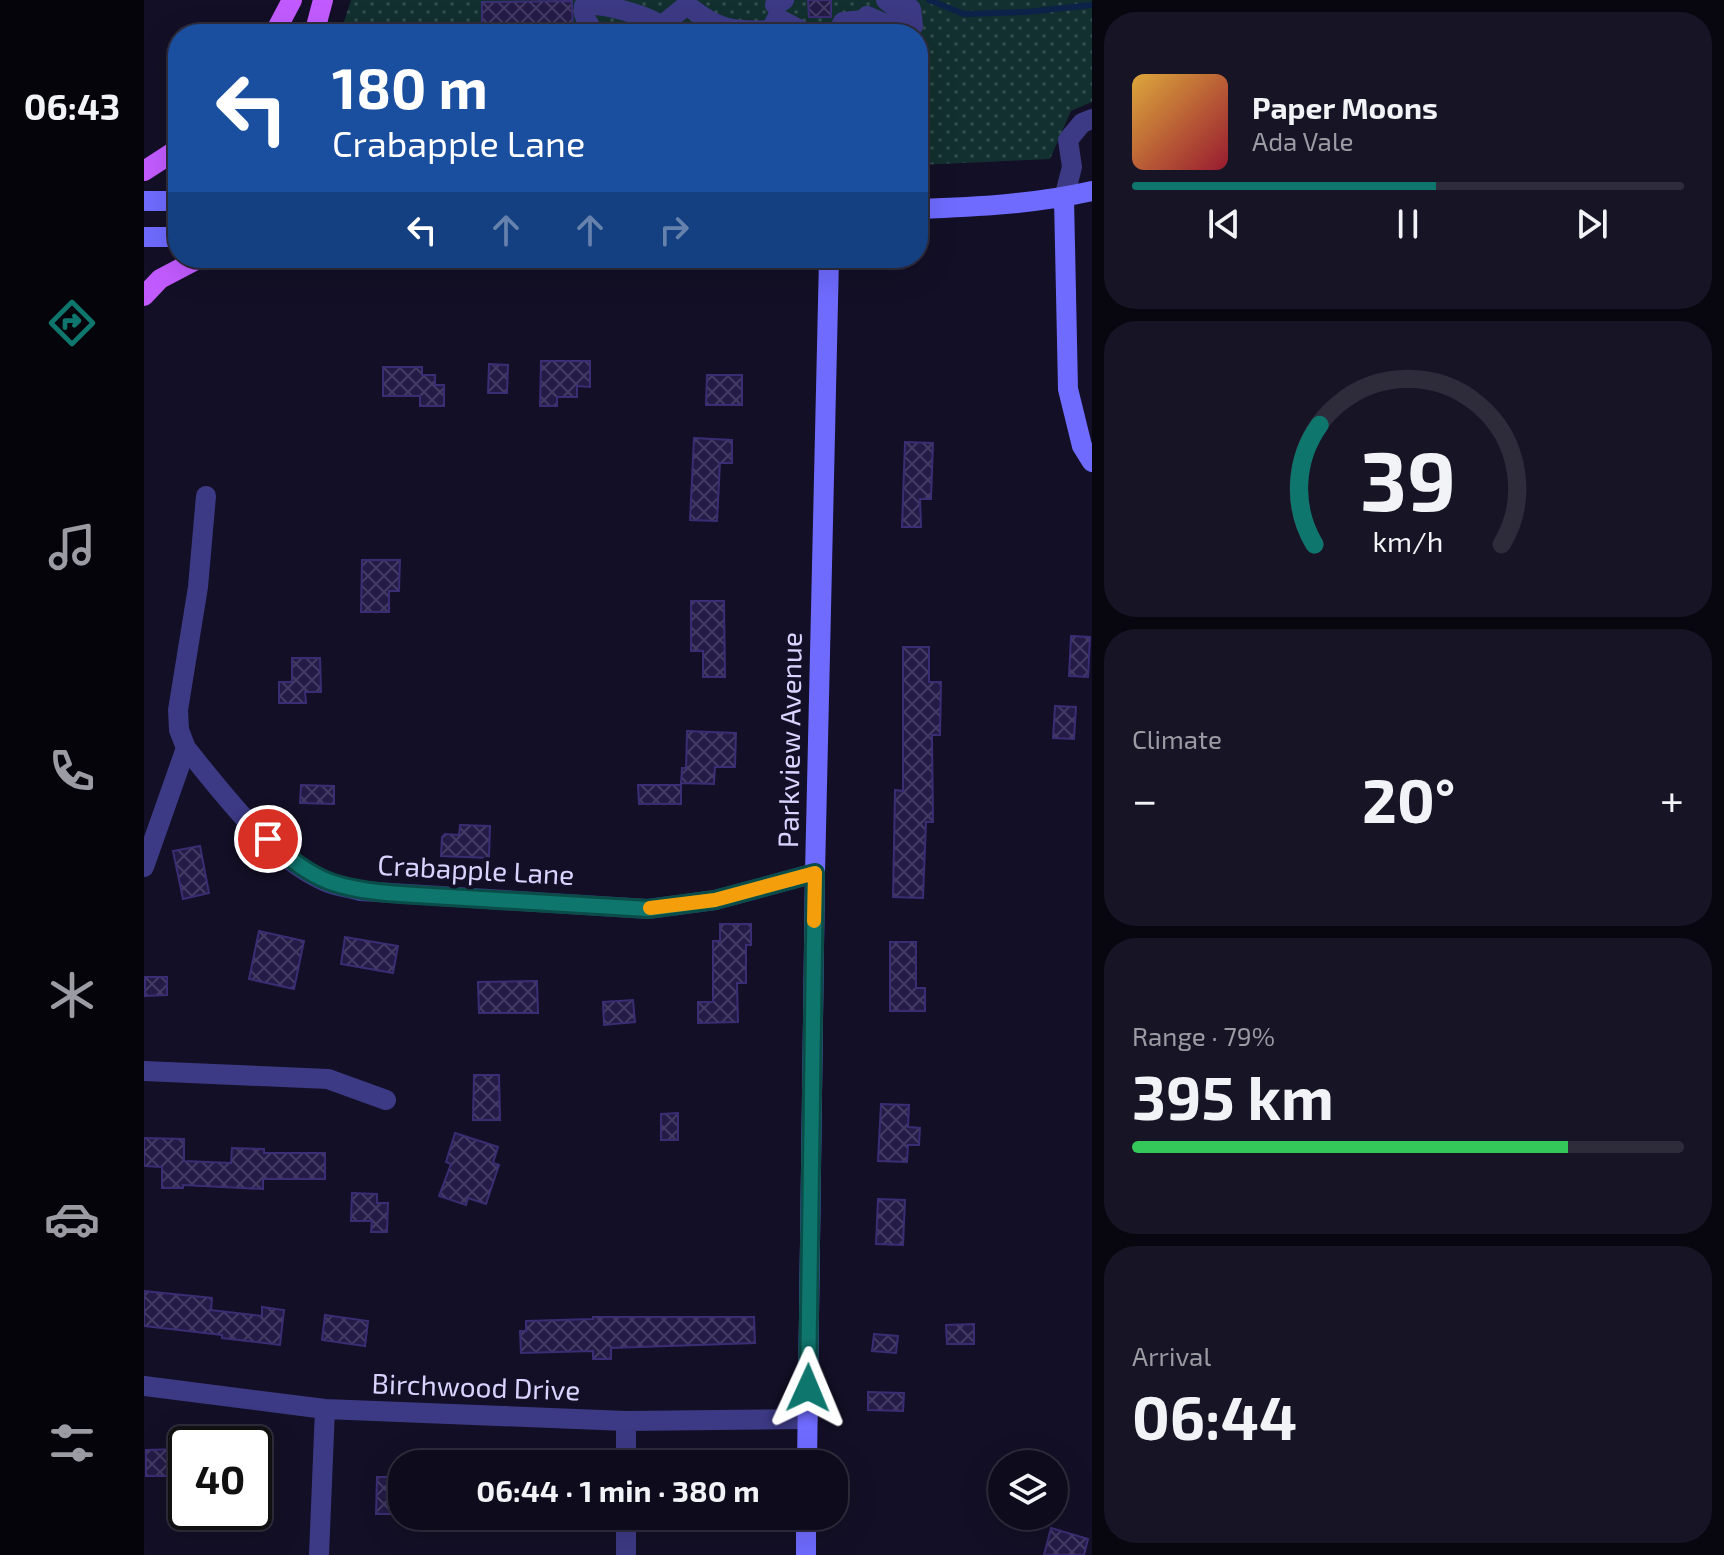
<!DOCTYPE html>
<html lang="en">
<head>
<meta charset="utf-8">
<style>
  body { margin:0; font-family:"Exo 2",sans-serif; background:#171425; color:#f1f3f6; height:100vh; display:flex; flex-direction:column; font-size:30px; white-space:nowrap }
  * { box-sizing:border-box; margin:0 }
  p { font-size:26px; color:#9b9ba3 }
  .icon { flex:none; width:44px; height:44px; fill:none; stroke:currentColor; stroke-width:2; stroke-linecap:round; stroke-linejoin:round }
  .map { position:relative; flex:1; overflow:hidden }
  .drawer { display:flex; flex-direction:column; gap:12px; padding:12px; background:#08060f; width:632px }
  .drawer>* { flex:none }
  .guide { position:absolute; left:24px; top:24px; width:760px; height:244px; border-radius:32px; box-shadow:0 8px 32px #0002,0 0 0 2px #2e2b3b; background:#1a4fa0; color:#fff; overflow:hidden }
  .fabs { position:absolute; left:844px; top:1450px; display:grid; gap:16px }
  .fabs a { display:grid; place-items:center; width:80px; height:80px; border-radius:50%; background:#0e0b1c; box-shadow:0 8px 32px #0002,0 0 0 2px #2e2b3b; font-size:40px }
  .speed { position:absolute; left:24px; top:1426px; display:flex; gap:16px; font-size:40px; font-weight:700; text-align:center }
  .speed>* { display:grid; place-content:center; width:104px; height:104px; border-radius:50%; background:#0e0b1c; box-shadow:0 8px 32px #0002,0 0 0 2px #2e2b3b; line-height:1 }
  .speed .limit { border:4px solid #111; border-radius:12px; background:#fff; color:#111 }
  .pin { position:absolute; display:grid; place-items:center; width:68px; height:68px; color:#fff; margin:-34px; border:4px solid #fff; border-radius:50%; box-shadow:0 2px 8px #0007 }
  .me { position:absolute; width:88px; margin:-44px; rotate:1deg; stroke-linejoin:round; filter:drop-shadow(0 0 6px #0008) }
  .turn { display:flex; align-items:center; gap:28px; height:168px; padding:0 32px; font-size:36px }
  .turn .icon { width:104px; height:104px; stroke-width:2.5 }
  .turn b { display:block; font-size:56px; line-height:68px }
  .lanes { display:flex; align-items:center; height:76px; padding:0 32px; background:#0003; justify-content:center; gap:40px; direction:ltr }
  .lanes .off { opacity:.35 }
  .big { font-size:60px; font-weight:700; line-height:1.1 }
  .drawer .tile { flex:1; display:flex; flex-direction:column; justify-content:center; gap:12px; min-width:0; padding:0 28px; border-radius:32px; background:#171425 }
  .drawer .dial { align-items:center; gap:0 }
  .dial svg { height:208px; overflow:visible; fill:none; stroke:#2e2b3b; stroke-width:7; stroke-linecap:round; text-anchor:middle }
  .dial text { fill:#f1f3f6; stroke:none }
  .song { display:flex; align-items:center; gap:24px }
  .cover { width:96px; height:96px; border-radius:12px; background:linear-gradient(135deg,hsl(40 70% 55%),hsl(350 70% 35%)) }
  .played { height:8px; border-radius:4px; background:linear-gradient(90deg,#0f766e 55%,#2e2b3b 55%) }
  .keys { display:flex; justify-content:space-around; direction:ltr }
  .heat { display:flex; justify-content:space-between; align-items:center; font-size:44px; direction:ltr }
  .charge { height:12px; border-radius:6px; background:linear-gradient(90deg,#34c759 79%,#2e2b3b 0) }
  .trip { position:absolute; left:244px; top:1450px; width:460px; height:80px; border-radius:32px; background:#0e0b1c; box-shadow:0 8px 32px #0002,0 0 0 2px #2e2b3b; font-weight:700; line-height:80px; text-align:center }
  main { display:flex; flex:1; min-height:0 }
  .tabs { display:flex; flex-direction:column; width:144px; justify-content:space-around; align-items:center; background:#06040b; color:#9b9ba3 }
  .tabs .icon { width:56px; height:56px }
  .tabs .active { color:#0f766e }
  .tabs b { font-size:36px; color:#f1f3f6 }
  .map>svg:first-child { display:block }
  .garden { fill:url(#garden-dots) }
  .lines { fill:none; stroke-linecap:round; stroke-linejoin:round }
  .stream { stroke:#0c2248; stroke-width:6 }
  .building { fill:url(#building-cross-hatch); stroke:#3b2d73; stroke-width:2 }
  .street { stroke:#3d3a85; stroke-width:20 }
  .secondary { stroke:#6f6bff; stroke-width:20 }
  .primary { stroke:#c25bff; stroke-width:20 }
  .route-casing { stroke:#0a4d48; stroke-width:20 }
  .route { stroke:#0f766e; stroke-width:14 }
  .slow { stroke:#f59e0b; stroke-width:14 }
  .labels { text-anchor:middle; stroke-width:8; stroke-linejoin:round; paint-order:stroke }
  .street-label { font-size:28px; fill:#d9d4ff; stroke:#130f26 }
</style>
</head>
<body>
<main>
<nav class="tabs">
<b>06:43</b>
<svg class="icon active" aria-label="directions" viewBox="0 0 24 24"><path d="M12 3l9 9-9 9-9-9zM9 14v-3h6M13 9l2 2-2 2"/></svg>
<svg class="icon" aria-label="music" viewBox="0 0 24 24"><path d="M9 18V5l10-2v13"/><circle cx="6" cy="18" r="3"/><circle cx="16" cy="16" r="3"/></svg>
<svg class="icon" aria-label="phone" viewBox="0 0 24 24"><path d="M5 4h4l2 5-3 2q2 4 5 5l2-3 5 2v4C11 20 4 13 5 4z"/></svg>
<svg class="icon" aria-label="climate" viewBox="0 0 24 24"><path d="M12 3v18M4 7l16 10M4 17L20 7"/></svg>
<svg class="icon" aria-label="car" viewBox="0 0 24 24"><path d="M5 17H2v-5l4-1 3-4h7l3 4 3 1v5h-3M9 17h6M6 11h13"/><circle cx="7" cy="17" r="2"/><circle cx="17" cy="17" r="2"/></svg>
<svg class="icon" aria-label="filters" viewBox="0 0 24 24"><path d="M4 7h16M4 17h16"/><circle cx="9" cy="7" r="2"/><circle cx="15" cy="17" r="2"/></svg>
</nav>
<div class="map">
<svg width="948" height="1555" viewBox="0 0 948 1555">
  <defs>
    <pattern id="garden-dots" width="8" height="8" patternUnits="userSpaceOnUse" patternTransform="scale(2)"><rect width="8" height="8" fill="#12302f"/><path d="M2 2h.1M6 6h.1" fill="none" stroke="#344d4e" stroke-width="1.8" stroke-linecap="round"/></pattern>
    <pattern id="building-cross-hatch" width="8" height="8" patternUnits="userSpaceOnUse" patternTransform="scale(2)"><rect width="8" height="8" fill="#241b47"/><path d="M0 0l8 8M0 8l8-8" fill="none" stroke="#433b63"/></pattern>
  </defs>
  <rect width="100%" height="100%" fill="#130f26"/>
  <path class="garden" d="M207 0H948V102L927 111 906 159 774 165V34H196Z"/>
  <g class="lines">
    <path class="stream" d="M785 0 820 14 882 12 948 5"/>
  </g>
  <path class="building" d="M664 0H687V17H665Z
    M428 1 429 34H338V2Z
    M397 361H446V387L433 386V397H413V406H396Z
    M345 364 364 365 363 393H344Z
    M239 367H278V375H291V385H300V406H276V396H239Z
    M563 375H598V405H562Z
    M550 438 588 440V463H576L573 521 546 520Z
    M761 442 789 443 787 499H776L777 527H758Z
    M218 560H256L255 591H245V612H217Z
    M547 601H580L581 677H559V651H547Z
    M927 636 946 637 944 677 925 676Z
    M759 647H785V682H797L796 735H788L789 822H782L779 898 749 897 751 790 759 791Z
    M148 658H176L177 692H161L162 703H135V682H148Z
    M911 706 932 707 930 739 909 738Z
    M543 731 592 733 591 767H571L570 784 537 783 538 768H542Z
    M157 785 190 786V804L156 803Z
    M494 785H537V804H495Z
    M316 825 346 826 345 858 297 856 298 837 301 834 315 835Z
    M56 846 65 893 39 899 29 851Z
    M576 924H607V945H602V983H593L594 1022 554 1023V1002H569V941H576Z
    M115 931 160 941 150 989 105 979Z
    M201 937 254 946 249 973 197 964Z
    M746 942H772V988H781V1011H746Z
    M1 977H23V995L1 996Z
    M393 981 394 1013H335L334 982Z
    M489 1000 491 1022 460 1025 459 1002Z
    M330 1075H355L356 1120H329Z
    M737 1104 765 1105 764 1127 776 1128 775 1145H764L763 1162 734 1161Z
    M534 1113V1140H517V1114Z
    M311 1133 354 1147 349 1163 355 1165 342 1204 324 1198 322 1205 295 1196 307 1164 302 1162Z
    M0 1138 40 1139V1161L87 1163 88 1148 120 1149V1153H181V1179H119V1189L39 1185V1188H18V1167L0 1166Z
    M208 1193 233 1194V1203H244L243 1232H227L228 1221H207Z
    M734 1199 761 1200 759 1245 732 1244Z
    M0 1291 68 1298 67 1310 118 1316V1307L140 1310 136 1345 78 1338V1335L0 1326Z
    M181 1315 224 1321 221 1346 178 1340Z
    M449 1317H610L611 1343 467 1348V1359H449V1351L377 1353 376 1331H382V1321L449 1319Z
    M830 1324V1344H803L802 1325Z
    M730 1334 754 1336 752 1353 728 1351Z
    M724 1392 760 1393 759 1411 724 1410Z
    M37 1449 38 1476H2V1450Z
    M233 1477H258V1514H232Z
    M907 1528 944 1539 940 1555H900Z"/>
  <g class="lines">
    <path class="street" d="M631 5 640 0
      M450 34C446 23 438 19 440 6 455 2 504 15 517 26L543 5C574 30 589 32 627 30L633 18 660 32 680 34
      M693 34 699 22 719 20 723 16 746 26H769L767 9 755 10 742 0
      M920 198 928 167 924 140 938 123 948 119
      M42 748C79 794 126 857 180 881 191 886 205 888 216 891L504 909 571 900 671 873
      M0 867 42 748 35 730 34 710 54 587 62 496
      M0 1071 184 1079 242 1100
      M0 1386 181 1409 482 1421 664 1419
      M482 1421V1464
      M482 1516V1555
      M175 1555 181 1409"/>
    <path class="secondary" d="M920 198 924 389 938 446 948 462
      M0 201H34
      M774 209C832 207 891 204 948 191
      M0 237H34
      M663 1464 671 873 685 258
      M662 1555V1516"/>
    <path class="primary" d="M130 34 148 0
      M170 34 179 0
      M0 171 34 149
      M0 296 16 279 56 258"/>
  </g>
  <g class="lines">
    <g class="route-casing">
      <path id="route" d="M124 839C168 882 196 890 256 894L504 909 571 900 671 873 664 1388"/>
    </g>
    <use href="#route" class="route"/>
    <path class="slow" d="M506 908 571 900 671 873 670 921"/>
  </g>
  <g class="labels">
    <g class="street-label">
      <text transform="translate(646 740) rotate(-89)" y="10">Parkview Avenue</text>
      <text transform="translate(332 870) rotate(3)" y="10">Crabapple Lane</text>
      <text transform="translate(332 1387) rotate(2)" y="10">Birchwood Drive</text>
    </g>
  </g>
</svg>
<div class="fabs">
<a><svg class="icon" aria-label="layers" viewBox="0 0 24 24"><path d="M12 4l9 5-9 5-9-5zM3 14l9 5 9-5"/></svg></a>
</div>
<div class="speed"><div class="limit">40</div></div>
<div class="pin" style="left:124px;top:839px;background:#d93025"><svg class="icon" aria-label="arrive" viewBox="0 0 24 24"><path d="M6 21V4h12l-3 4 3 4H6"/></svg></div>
<svg class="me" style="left:664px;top:1388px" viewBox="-20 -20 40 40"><path d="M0-17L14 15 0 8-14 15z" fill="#0f766e" stroke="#fff" stroke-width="4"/></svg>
<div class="trip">06:44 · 1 min · 380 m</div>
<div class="guide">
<div class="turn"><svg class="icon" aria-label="left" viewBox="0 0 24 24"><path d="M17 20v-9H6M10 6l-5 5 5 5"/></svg><div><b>180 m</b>Crabapple Lane</div></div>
<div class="lanes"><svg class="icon" aria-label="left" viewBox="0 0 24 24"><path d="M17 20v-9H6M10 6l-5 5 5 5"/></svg><svg class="icon off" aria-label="ahead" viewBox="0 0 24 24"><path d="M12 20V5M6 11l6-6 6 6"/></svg><svg class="icon off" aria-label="ahead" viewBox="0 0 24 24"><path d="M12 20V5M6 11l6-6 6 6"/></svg><svg class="icon off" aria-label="right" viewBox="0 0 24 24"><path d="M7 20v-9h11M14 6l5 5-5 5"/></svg></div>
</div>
</div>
<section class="drawer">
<div class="tile">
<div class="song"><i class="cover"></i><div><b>Paper Moons</b><p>Ada Vale</p></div></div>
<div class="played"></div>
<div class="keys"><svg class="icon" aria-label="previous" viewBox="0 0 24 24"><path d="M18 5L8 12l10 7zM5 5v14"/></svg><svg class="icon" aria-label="pause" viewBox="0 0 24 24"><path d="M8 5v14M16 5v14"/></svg><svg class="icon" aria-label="next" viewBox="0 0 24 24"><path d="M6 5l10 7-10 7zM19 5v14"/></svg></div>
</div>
<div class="tile dial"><svg viewBox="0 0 100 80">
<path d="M14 69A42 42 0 1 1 86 69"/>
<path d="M14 69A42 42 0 0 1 16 23" stroke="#0f766e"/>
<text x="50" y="56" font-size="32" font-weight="700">39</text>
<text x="50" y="72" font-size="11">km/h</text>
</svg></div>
<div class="tile"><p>Climate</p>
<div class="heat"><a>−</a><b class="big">20°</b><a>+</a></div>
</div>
<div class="tile"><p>Range · 79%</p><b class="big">395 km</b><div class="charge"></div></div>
<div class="tile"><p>Arrival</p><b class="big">06:44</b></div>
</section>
</main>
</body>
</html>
